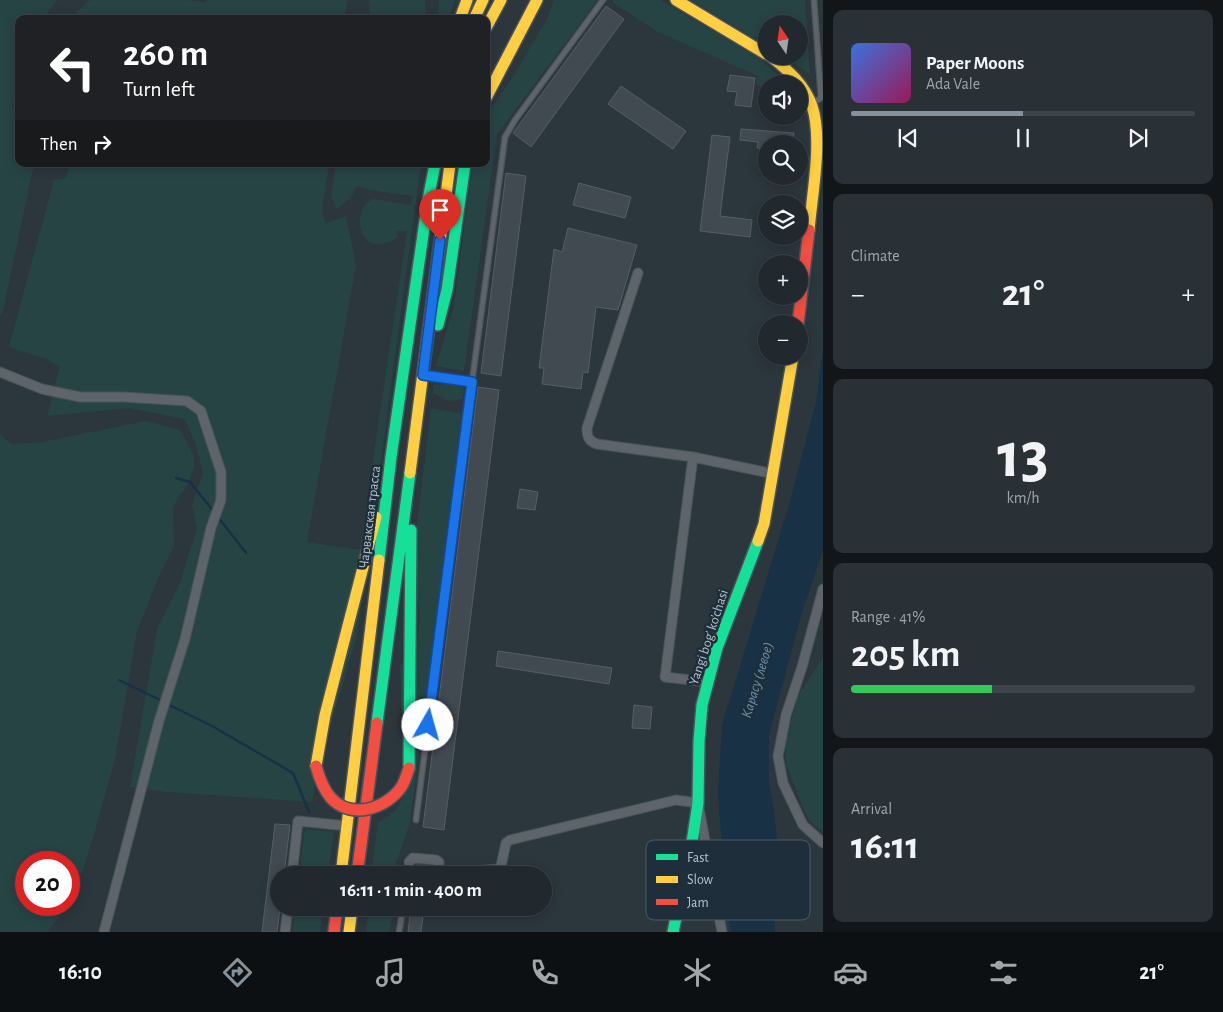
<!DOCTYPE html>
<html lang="en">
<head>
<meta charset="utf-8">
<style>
  body { margin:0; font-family:"Alegreya Sans",sans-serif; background:#293036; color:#f1f3f6; height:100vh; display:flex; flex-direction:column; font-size:19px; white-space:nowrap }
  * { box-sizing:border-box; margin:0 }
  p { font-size:16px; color:#a2a6aa }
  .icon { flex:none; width:28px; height:28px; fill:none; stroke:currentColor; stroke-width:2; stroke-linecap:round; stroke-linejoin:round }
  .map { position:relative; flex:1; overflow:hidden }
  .drawer { display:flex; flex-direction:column; gap:10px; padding:10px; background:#121619; width:400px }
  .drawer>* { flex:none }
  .top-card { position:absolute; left:15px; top:15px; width:475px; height:152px; border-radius:10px; box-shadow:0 2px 12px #0003,0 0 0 1px #3e444a; background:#202124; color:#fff; overflow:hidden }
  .needle { width:32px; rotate:347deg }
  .fabs { position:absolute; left:758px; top:15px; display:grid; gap:10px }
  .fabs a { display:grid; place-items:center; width:50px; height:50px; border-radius:50%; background:#21282e; box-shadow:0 2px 12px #0003,0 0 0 1px #3e444a; font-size:25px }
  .speed { position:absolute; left:15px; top:851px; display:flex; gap:10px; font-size:25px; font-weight:700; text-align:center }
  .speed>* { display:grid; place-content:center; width:65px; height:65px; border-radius:50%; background:#21282e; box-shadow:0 2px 12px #0003,0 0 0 1px #3e444a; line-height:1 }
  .speed .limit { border:8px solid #d22; background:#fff; color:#111 }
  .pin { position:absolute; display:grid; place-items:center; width:42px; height:42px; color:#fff; margin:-51px -21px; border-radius:50% 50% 50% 0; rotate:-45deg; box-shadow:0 0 5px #0007 }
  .pin .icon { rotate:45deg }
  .me { position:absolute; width:55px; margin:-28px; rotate:7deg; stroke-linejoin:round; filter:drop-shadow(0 0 4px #0008) }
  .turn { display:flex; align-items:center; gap:18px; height:105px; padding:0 25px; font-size:22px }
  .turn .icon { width:65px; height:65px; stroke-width:2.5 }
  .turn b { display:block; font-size:35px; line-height:42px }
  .then { display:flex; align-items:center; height:48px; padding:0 25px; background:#0003; gap:10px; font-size:19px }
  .big { font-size:38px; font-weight:700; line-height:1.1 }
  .drawer .tile { flex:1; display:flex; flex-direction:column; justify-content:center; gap:8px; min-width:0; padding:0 18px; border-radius:10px; background:#293036 }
  .drawer .dial { align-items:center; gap:0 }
  .dial b { font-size:65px; line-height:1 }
  .song { display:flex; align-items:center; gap:15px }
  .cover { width:60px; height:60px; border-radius:8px; background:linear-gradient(135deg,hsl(220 70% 55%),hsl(330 70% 35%)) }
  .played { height:5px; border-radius:2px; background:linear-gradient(90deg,#86929b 50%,#3e444a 50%) }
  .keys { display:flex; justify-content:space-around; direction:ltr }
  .heat { display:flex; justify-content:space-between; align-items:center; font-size:28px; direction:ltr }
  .charge { height:8px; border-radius:4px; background:linear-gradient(90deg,#34c759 41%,#3e444a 0) }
  .trip { position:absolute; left:270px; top:866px; width:282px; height:50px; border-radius:25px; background:#21282e; box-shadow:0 2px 12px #0003,0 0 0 1px #3e444a; font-weight:700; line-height:50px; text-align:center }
  .dock { display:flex; height:80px; justify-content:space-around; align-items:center; background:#0d1012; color:#a2a6aa }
  .dock .icon { width:35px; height:35px }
  .dock .current { color:#86929b }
  .dock b { font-size:22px; color:#f1f3f6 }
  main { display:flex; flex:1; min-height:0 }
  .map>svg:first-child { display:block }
  .green { fill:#274444 }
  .water { fill:#183144 }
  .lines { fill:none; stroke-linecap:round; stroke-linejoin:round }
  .stream { stroke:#183144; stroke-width:2.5 }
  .building { fill:#414a51; stroke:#545e65 }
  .lane-casing { stroke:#4a535a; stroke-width:7 }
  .street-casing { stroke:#4a535a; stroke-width:11 }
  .fast-casing { stroke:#4a535a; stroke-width:14 }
  .slow-casing { stroke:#4a535a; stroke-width:14 }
  .jam-casing { stroke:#4a535a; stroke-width:14 }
  .lane { stroke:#5d646a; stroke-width:4.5 }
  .street { stroke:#5d646a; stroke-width:9 }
  .fast { stroke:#16e098; stroke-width:11 }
  .slow { stroke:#ffcf43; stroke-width:11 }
  .jam { stroke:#f24e42; stroke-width:11 }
  .jam-bridge-casing { stroke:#495259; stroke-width:14; stroke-linecap:butt }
  .jam-bridge { stroke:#f24e42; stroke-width:11 }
  .route-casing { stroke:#114b97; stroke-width:12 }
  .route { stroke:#1a73e8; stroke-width:9 }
  .labels { text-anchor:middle; stroke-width:5; stroke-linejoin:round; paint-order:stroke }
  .street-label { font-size:14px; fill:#b7c3ce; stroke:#1e2e3a }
  .water-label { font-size:15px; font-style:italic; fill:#6d94b0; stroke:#1e2e3a }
  .key { fill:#1e2e3a; stroke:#4c5b66; stroke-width:1 }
  .key-label { font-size:14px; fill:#b7c3ce }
</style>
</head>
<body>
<main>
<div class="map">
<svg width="823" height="932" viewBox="0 0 823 932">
  <rect width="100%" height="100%" fill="#2c363d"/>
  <path class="green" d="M0 0H57L43 19H19V86L12 107 19 115V164H34L2 315H0Z
    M90 0H187L204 2 207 0H348L344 19H69Z
    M369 0H425L426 19H370Z
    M439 0H455L448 19H438Z
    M554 0H598L497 134 464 371 436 366 454 306 472 164H486V116L514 75 547 19Z
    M614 0H660L762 60 776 73 783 84H766V87L756 85 758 76 658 32 612 2Z
    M691 0H805L810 74 784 56H799V24H766V45Z
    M69 164H329L322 212 326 223 346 216 356 265 307 542 368 551 357 636 315 779 313 802 166 792 130 787 157 629 180 583 197 528 192 505 203 473 197 448 185 419 129 408 47 416 60 366 46 359 9 347 54 180 66 178Z
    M336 164H421L369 548 360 547 407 231H397V238C390 241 382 246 374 244 355 239 356 205 373 199L411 205 413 196 369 190 357 186 350 199 337 209 331 197Z
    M458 383 464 389 463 399H459L455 401 447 400 433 393V385Z
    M431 408 463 414 410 823 392 875H371L378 822C394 815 401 805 405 789L400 666 416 646 418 637 420 614 412 567Z
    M146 421 180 430 194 456V467L186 488 177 499 173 508 174 546 159 576 137 631 115 759 94 835 82 872 69 903V862H26V905H67L48 932H0V434L11 444 42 442Z
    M823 657V833L807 817 786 764 785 744 798 696Z
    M305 829 334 832 328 875H299Z
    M295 908H323L320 932H292Z
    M369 908H393L390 932H366Z"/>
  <path class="water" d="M823 351V550L802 612 769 734V784L774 811 782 888 775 910V932H731L727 910 718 794 722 725 790 502 816 402Z"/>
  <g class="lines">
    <path class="stream" d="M176 478 190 482 214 512
      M218 517 246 553
      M119 680 162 701
      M167 704 212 726 293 773 309 812"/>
  </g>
  <path class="building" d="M606 6 624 19 531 147 513 133Z
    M730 75 755 78 751 107 735 105 737 92 727 91Z
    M621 86 686 131 673 149 608 104Z
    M741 129 794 133 793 144H766V149L757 148 758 142 740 140Z
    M712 135 730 137 720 216 752 220 750 237 700 231Z
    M506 173 526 176 501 376 481 373Z
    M579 183 631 197 625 218 573 205Z
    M568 228 637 245 618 310 596 307 588 373 583 372 581 389 542 384 544 368H539L554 249 562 252Z
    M478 387 499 390 444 830 423 827Z
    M520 489 538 492 535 510 517 508Z
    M498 651 612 668 609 684 496 666Z
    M634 705 652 707 650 729 632 728Z
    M275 824 290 825 284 875H279L280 908 277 932H262Z
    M417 865 430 866 429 875H415Z
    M411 908H424L421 932H408Z"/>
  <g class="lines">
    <g class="lane-casing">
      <path id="lane" d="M813 103 821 98 814 0
        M416 820 472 382 505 137 515 120 603 0
        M407 875 409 862
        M399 932 403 908"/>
    </g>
    <g class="street-casing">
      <path id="street" d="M638 273 587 428C587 436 588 441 597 444L693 457 774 474
        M0 372 42 389 80 397H124L187 401 201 411 221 472V500L211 528 185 639 159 721 104 932
        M423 375 472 382
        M693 457 665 677 708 682
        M823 589 802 667 786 715 778 756 783 783 803 825 823 843
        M409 862 413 858 436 860 439 862 438 871 441 874 498 869 501 866 506 843 510 840 676 800 698 803 722 932
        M292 875 298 821 348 826
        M285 932 288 908"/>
    </g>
    <g class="fast-casing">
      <path id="fast" d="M438 325 447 290 465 164
        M379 560 391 457 428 200 435 164
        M377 723 410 473
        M409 768 411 530
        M673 932 692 842 698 803 699 741 702 705 717 648 758 541"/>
    </g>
    <g class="slow-casing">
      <path id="slow" d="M676 0 766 54
        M460 19 467 0
        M474 19 483 0
        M486 28 501 0
        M770 56C787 69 805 85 812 106 823 138 812 195 809 230
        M486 98 537 0
        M410 473 450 164
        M758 541 764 524 793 356
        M316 766 325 715 376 517
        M341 875 379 560
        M349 932 352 908"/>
    </g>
    <g class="jam-casing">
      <path id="jam" d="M798 324 809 230
        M357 875 377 723
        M334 932 337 908"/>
    </g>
    <use href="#lane" class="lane"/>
    <use href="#street" class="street"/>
    <use href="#fast" class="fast"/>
    <use href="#slow" class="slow"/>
    <use href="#jam" class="jam"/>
    <g class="jam-bridge-casing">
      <path id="jam-bridge" d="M316 766C319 777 323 789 331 798 351 820 387 809 402 786 405 781 407 774 409 768"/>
    </g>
    <use href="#jam-bridge" class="jam-bridge"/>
  </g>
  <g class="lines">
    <g class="route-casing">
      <path id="route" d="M428 725 472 382 423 375 440 240"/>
    </g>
    <use href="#route" class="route"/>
  </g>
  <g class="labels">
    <g class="street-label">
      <text transform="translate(369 517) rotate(-83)" y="5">Чарвакская трасса</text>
      <text transform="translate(708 637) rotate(-72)" y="5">Yangi bog' ko'chasi</text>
    </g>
    <g class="water-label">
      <text transform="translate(757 680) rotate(-73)" y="5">Карасу (левое)</text>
    </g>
  </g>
  <rect x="646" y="840" width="164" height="80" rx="8" class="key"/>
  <rect x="656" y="854" width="22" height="6" fill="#16e098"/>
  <rect x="656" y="876" width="22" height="7" fill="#ffcf43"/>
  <rect x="656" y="899" width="22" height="6" fill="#f24e42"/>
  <g class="key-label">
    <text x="687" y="862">Fast</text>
    <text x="687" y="884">Slow</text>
    <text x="687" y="907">Jam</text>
  </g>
</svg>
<div class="fabs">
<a><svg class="needle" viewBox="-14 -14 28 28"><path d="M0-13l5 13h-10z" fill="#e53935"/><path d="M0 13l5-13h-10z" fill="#a2a6aa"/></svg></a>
<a><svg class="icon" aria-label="sound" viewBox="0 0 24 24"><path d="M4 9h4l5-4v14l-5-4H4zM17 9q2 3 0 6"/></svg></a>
<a><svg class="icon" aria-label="search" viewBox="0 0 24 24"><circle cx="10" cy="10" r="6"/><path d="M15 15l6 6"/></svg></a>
<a><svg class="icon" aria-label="layers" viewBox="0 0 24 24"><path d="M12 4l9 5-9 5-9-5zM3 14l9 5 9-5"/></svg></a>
<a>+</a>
<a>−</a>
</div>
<div class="speed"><div class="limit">20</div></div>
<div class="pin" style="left:440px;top:240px;background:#d93025"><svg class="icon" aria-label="arrive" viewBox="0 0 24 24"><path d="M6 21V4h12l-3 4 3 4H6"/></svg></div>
<svg class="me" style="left:428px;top:725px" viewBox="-20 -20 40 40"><circle r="19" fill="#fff"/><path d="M0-13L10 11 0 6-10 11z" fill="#1a73e8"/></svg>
<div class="trip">16:11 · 1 min · 400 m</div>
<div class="top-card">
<div class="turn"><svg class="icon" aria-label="left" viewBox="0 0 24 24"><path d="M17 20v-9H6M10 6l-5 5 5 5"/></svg><div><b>260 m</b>Turn left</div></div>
<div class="then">Then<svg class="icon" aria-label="right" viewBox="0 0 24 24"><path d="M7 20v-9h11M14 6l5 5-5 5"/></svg></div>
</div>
</div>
<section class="drawer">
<div class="tile">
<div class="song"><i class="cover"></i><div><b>Paper Moons</b><p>Ada Vale</p></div></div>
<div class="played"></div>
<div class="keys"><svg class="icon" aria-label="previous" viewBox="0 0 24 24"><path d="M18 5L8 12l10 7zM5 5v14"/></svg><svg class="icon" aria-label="pause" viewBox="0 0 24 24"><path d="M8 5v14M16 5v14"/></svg><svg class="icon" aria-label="next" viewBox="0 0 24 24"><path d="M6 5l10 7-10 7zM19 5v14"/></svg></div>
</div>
<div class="tile"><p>Climate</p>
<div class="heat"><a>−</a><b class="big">21°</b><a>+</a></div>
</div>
<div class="tile dial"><b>13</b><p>km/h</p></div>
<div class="tile"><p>Range · 41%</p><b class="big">205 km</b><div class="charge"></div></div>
<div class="tile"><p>Arrival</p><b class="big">16:11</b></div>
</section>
</main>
<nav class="dock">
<b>16:10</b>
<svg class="icon current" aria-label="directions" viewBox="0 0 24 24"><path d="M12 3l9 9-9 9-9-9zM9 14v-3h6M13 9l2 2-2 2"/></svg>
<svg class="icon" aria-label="music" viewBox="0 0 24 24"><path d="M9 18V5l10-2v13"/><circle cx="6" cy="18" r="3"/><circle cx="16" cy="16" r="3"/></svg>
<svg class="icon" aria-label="phone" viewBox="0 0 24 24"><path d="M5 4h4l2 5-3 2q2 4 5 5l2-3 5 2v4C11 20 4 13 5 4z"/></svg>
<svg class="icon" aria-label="climate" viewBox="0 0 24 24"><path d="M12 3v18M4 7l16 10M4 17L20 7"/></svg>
<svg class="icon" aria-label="car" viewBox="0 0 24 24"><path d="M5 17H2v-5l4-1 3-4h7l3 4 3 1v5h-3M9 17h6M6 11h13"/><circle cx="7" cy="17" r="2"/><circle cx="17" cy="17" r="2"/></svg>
<svg class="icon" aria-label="filters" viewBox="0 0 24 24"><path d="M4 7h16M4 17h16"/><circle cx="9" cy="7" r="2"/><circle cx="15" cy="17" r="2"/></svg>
<b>21°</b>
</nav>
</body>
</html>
